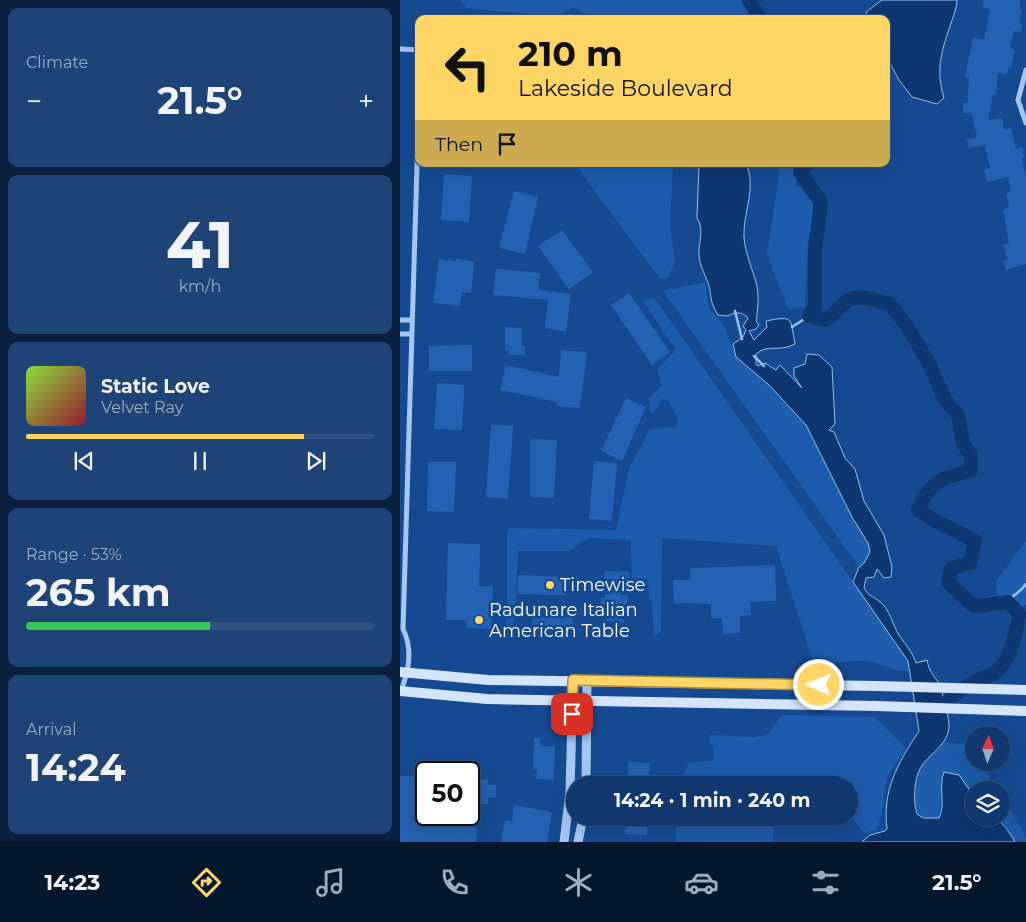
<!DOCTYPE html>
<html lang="en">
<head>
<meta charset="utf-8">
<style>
  body { margin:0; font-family:Montserrat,sans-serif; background:#1e4376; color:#f1f3f6; height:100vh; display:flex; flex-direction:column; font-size:19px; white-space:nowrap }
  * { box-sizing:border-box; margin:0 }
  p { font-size:16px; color:#9cacc2 }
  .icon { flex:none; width:28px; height:28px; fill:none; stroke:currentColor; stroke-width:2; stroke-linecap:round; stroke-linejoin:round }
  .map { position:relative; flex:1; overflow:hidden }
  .sheet { display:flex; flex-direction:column; gap:8px; padding:8px; background:#091f3c; width:400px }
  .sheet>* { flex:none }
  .top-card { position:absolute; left:15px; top:15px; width:475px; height:152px; border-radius:10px; box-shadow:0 5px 20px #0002,0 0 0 1px #305281; background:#ffd565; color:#111; overflow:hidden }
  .needle { width:32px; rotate:3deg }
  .fabs { position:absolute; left:565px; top:726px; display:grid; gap:10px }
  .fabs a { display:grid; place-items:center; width:45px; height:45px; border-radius:50%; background:#10386e; box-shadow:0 5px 20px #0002,0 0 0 1px #305281; font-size:25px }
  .speed { position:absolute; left:15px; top:761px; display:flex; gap:10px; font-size:25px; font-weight:700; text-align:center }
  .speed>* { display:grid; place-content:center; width:65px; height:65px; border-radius:50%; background:#10386e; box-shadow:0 5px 20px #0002,0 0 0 1px #305281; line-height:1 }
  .speed .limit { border:2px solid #111; border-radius:8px; background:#fff; color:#111 }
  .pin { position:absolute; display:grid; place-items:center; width:42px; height:42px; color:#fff; margin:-21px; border-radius:10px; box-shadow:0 2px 8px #0006 }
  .me { position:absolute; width:55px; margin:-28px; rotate:271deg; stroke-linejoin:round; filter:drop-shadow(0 0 4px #0008) }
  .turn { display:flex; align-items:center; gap:18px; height:105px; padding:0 20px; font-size:22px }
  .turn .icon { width:65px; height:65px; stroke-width:2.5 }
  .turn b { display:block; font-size:35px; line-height:42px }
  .then { display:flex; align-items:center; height:48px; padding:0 20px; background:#0003; gap:10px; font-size:19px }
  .big { font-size:38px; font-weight:700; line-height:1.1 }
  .sheet .card { flex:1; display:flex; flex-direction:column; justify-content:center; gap:8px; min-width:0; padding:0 18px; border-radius:10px; background:#1e4376 }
  .sheet .dial { align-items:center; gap:0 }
  .dial b { font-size:65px; line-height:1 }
  .song { display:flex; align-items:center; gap:15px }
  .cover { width:60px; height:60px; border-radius:8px; background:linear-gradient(135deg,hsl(90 70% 55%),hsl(350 70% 35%)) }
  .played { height:5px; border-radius:2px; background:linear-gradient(90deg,#ffd565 80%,#305281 80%) }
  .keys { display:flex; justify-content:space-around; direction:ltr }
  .heat { display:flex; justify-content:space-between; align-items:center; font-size:28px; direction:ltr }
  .charge { height:8px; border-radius:4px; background:linear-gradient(90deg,#34c759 53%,#305281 0) }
  .trip { position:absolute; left:166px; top:776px; width:292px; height:50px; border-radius:25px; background:#10386e; box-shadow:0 5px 20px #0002,0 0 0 1px #305281; font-weight:700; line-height:50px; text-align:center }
  .dock { display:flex; height:80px; justify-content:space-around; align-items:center; background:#06162c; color:#9cacc2 }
  .dock .icon { width:35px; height:35px }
  .dock .active { color:#ffd565 }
  .dock b { font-size:22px; color:#f1f3f6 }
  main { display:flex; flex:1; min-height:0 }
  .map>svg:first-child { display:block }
  .green { fill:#1e5cad }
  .water { fill:#0e3670; stroke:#97c1f4 }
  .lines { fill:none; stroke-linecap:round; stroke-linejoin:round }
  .stream { stroke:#97c1f4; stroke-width:2.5 }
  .river { stroke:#0e3670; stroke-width:14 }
  .building { fill:#2461b2 }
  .minor { stroke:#a5c6f1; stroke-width:5 }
  .tertiary { stroke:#a5c6f1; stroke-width:9 }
  .secondary { stroke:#d3e4fc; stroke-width:10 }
  .route-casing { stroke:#a68a42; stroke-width:12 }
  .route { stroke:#ffd565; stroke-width:9 }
  .poi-dot { fill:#ffd565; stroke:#154a93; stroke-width:2 }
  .labels { text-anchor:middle; stroke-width:5; stroke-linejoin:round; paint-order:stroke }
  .poi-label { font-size:18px; fill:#fff; stroke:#154a93; text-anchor:start }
</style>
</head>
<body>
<main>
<section class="sheet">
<div class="card"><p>Climate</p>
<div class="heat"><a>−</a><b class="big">21.5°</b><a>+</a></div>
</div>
<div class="card dial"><b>41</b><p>km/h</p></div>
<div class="card">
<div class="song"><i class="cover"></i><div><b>Static Love</b><p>Velvet Ray</p></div></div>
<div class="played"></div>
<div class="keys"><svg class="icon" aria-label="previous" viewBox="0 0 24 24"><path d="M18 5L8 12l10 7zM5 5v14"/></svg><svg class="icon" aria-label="pause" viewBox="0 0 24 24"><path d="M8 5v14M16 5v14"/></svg><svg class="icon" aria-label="next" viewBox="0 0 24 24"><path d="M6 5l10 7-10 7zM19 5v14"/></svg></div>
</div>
<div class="card"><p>Range · 53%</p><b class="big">265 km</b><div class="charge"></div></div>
<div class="card"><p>Arrival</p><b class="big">14:24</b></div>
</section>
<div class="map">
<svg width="626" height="842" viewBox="0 0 626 842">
  <rect width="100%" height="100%" fill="#154a93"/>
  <path class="green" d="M60 0H344L357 19H193L173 7 156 17 66 8Z
    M175 164H273L270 226 275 262 267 278 260 279Z
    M378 164H398L396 183 413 204V226L408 240 405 307 388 309 367 254 379 176Z
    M305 282 309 308 323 324 336 357 369 385 406 425 452 517 468 543 470 552 464 564 459 567 263 291Z
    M254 297 508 661 510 671C491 672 488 665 471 662 451 657 431 669 412 658L376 546 262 538 261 631 254 636 252 601 249 600 248 578H232L231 540 188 538 169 551H118L115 613 111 633 103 634 107 617V532L110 528 216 530 229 469 250 429 276 427 278 419 268 400 262 399 255 412 250 413 249 398 262 385 257 369 276 350 243 301Z
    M626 541V604L622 609 619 627H614L605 607H583L586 601 579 598 597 595 596 581Z
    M386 715 475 717 506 748C500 758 491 769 487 780 482 797 485 814 476 830L464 833 450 815V785H281L288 763 313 761 314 750 309 741 310 735 353 737 367 735 381 716Z
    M544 741 566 745 574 751V762L583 763 589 776V790H574L573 809 570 806 572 798 542 778 539 818H523L517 814C513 800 515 773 525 761 532 754 539 750 544 741Z
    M601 805 613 813C615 823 626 829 626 842H615L604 824 596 818H601Z
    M276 818H374L373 842H276Z"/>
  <path class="water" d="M482 0H557L556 8C546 41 533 63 544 98L537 104 512 97 499 80 486 56V19H469L466 12Z
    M299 164H346C357 187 343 212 344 237 345 254 353 270 357 286 359 298 358 309 356 321L359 325 356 329 349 331 354 340 367 327 366 321C395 315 390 319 395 344 378 353 369 343 356 354V364L358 366 365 363 376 370 380 365 402 388 394 376V368L405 364 407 354 419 355 432 367 435 424 429 430 434 432 445 458 455 469 464 501 484 535 492 567 491 577 484 578 477 569 474 577 466 578 464 588C468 596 473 596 479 601 490 609 492 624 499 635 506 646 511 649 516 663L527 660C529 671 533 675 539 683 542 690 549 717 549 725 549 746 528 753 520 769 514 779 513 803 517 814L523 818H539C546 804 538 787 544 772L559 775 571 792 570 806 574 809V818C600 818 601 819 615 842H462L470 835 485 831 487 829C482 790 498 763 519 731L508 661 453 582 459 567 464 563 470 552 468 543 452 517 406 425 369 385 336 357 333 344 343 337 346 330 343 326 348 318C342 311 334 312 328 316L318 315C310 302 312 299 309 286 306 276 300 267 299 256 298 242 305 230 297 218Z"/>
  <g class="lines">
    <path class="stream" d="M335 311 342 339
      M392 327 409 316
      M354 356 364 366
      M608 602C613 594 620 593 626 584"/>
    <path class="river" d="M349 0 360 19
      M408 164 400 172 421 202 415 248V307L409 316 425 320C434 315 442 303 450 299 459 294 480 302 490 304L506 325 529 363 545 400 558 415 563 443 571 456V471C543 477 529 482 518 510 536 523 556 529 575 541L570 563 551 568 548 582 574 606 608 602 619 614C616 634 612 658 596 672 592 675 584 677 578 680 560 689 545 700 535 718"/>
  </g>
  <path class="building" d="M584 0H620V9L622 10 619 24H623L621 33 614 31 610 48 615 50 611 68H608L607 75 598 73 596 94H593L588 120 602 118 604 130 611 128 616 149 622 147 624 157H621L626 176V264L606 270 603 261 608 260 603 245 609 243 603 210 609 208 606 193 611 192 608 177 587 182 584 169 590 168 585 145 569 148 567 139 577 137 572 114 563 113V103H568L569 77H565L573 37 584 40 587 26 590 9 582 7Z
    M44 174 72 176 69 222 41 220Z
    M114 191 138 197 125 254 99 248Z
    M162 230 193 272 169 289 138 246Z
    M56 258 74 262 71 293 62 292 60 306 33 303 39 259 56 261Z
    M96 269 140 273 138 290 171 294 166 332 145 328 148 300 93 295Z
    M229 293 270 352 252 365 211 305Z
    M105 327 122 328V346H125V355H109V350H105Z
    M72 345V371H29V346Z
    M161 350 187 352 180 408 157 406V402L100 390 106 365 159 377Z
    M37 383 64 385 62 430 34 429Z
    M226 398 246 407 222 461 201 451Z
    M91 425 113 426 108 499 86 497Z
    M130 439 157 440 154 498 130 497Z
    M194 461 217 463 212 521 189 519Z
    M28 462H56L54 512 27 511Z
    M48 543 80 544 79 586H93L91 629 67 628V620H46Z
    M375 565 376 601 350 602 351 615 340 616V633L323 634 322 618H311V604L274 603 273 580H291L290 568Z
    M205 571 229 572V578H220V595H228L224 623 207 621V606L201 604V598H205V594H213V579H204Z
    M118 575 167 577 166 595 117 594Z
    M133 616 173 617 172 631 132 629Z
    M134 738H141L140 746H155L154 780 136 779 137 769H133Z
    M228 762 250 763 249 785H228Z
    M0 776H15L14 780H26V815H69V779H88V785H96V798H88V804H78L76 842H0Z
    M114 805 152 812 147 842H101L105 820 112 821Z
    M226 818H248L247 835 225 834Z"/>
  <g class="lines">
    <path class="minor" d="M31 19H58
      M0 49 19 50
      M626 70 618 100 626 123
      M0 320H11
      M0 334H10
      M1 691C9 670 13 649 3 629L19 100"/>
    <path class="tertiary" d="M186 785 187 681
      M164 842 170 792 173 680
      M178 842 183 818"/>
    <path class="secondary" d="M0 672 88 680 477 686 626 690
      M0 691 87 699 477 706 626 711"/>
  </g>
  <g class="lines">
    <g class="route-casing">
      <path id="route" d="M172 714 173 680 419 685"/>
    </g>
    <use href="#route" class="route"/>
  </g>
  <g class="poi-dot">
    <circle cx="150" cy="585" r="5"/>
    <circle cx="79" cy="620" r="5"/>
  </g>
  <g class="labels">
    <g class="poi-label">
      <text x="160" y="591">Timewise</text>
      <text x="89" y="616">Radunare Italian<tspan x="89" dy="21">American Table</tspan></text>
    </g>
  </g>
</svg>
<div class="fabs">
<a><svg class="needle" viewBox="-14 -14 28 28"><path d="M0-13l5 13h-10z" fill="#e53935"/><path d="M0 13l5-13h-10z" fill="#9cacc2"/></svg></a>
<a><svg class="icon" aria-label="layers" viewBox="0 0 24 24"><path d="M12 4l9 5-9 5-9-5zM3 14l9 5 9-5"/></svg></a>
</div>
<div class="speed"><div class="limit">50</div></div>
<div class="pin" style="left:172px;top:714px;background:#d93025"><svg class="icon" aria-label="arrive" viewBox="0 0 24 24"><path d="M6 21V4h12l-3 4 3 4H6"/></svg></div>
<svg class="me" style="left:419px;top:685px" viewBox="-20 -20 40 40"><circle r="17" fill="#ffd565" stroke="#fff" stroke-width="3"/><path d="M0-11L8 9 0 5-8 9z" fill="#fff"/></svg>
<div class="trip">14:24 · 1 min · 240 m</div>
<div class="top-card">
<div class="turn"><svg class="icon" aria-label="left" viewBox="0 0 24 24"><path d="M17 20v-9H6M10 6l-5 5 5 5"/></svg><div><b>210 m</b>Lakeside Boulevard</div></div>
<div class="then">Then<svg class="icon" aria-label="arrive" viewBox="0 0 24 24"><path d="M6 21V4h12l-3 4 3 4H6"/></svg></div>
</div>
</div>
</main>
<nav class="dock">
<b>14:23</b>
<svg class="icon active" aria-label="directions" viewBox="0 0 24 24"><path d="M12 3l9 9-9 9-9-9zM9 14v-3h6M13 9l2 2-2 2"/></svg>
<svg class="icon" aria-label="music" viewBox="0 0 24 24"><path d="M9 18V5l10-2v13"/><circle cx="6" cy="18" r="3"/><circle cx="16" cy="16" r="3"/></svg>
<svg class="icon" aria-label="phone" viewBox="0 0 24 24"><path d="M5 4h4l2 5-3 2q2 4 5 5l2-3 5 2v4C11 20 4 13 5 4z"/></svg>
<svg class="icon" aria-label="climate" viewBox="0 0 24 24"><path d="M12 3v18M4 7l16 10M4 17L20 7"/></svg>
<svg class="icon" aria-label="car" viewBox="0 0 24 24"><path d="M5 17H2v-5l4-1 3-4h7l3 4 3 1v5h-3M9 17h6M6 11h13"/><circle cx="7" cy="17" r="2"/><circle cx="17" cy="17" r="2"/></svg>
<svg class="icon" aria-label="filters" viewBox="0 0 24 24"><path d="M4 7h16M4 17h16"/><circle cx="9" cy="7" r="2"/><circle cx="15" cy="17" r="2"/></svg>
<b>21.5°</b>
</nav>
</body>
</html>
